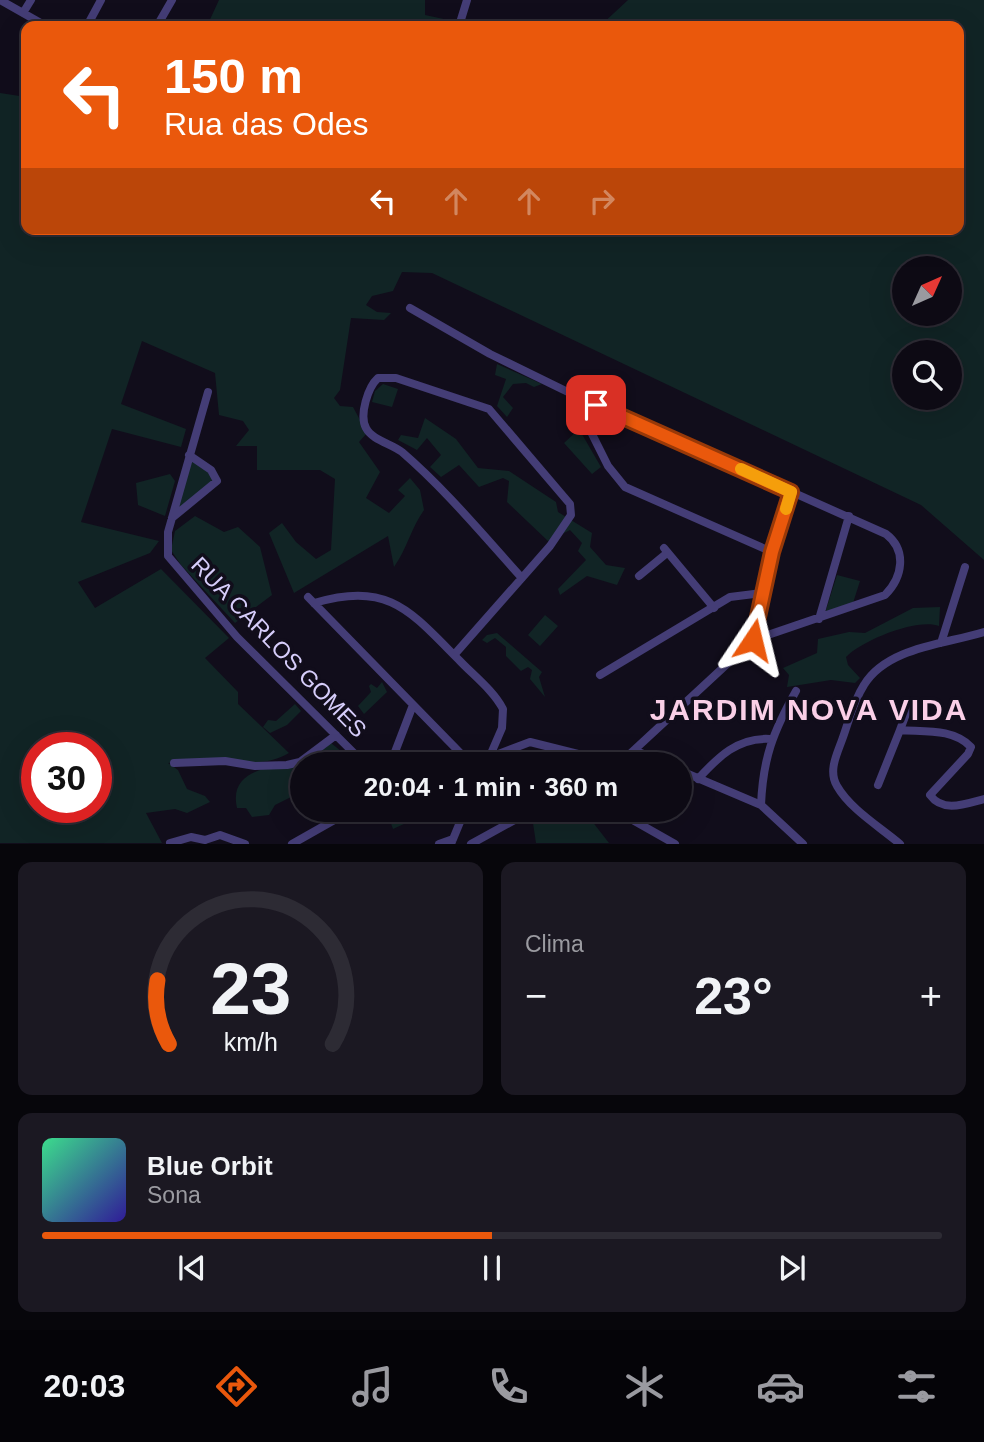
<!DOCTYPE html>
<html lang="pt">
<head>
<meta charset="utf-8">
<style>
  body { margin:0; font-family:Helvetica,sans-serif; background:#1b1822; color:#f1f3f6; height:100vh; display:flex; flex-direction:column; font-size:26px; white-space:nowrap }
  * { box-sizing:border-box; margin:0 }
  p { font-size:23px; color:#9a9aa0 }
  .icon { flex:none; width:38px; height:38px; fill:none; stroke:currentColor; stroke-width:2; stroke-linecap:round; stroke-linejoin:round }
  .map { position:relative; height:844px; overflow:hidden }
  .panel { display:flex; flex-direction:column; gap:18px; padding:18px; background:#07060b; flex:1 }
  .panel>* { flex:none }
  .top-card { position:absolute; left:21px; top:21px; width:943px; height:214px; border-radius:14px; box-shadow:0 7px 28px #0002,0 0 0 2px #2d2b34; background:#ea580c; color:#fff; overflow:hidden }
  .needle { width:46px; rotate:45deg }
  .controls { position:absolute; left:892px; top:256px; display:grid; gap:14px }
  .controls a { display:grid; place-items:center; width:70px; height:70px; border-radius:50%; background:#0d0a14; box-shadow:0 7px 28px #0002,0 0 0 2px #2d2b34; font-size:35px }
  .speed { position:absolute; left:21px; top:732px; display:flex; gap:14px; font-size:35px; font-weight:700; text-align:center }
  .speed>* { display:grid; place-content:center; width:91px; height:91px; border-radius:50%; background:#0d0a14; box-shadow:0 7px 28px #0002,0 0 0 2px #2d2b34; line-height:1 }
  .speed .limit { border:10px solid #d22; background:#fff; color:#111 }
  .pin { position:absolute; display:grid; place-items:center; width:60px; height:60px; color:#fff; margin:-30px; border-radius:14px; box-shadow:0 4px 10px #0006 }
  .me { position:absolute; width:77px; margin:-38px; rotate:10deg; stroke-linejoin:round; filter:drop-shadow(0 0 5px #0008) }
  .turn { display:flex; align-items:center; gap:24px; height:147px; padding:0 28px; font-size:32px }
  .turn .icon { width:91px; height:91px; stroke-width:2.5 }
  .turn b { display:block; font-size:49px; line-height:60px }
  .lanes { display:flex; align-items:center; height:66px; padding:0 28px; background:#0003; justify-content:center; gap:35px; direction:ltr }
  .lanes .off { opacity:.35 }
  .big { font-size:52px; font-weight:700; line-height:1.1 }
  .panel .tile { flex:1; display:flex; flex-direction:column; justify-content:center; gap:10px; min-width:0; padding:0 24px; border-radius:14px; background:#1b1822 }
  .panel .dial { align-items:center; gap:0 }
  .dial svg { height:182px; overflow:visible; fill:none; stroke:#2d2b34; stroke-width:7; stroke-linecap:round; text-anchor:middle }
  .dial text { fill:#f1f3f6; stroke:none }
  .song { display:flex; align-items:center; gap:21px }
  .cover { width:84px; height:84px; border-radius:10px; background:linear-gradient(135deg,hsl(150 70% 55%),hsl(250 70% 35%)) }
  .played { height:7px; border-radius:4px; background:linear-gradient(90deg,#ea580c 50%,#2d2b34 50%) }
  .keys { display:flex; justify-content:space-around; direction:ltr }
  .heat { display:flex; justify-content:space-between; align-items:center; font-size:38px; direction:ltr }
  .panel .tiles { flex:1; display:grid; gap:18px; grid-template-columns:1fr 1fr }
  .tile:last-child { grid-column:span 2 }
  .trip { position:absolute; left:290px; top:752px; width:402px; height:70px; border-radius:35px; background:#0d0a14; box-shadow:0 7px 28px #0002,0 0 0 2px #2d2b34; font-weight:700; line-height:70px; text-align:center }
  .menu { display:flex; height:112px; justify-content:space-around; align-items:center; background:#050408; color:#9a9aa0 }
  .menu .icon { width:49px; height:49px }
  .menu .on { color:#ea580c }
  .menu b { font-size:32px; color:#f1f3f6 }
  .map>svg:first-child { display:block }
  .green { fill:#112425; fill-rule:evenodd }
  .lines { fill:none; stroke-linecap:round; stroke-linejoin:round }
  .minor { stroke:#443d76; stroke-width:8 }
  .route-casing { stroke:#983908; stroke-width:18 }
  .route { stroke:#ea580c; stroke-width:12 }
  .slow { stroke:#f59e0b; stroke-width:12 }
  .labels { text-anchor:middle; stroke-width:7; stroke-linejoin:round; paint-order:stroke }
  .street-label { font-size:23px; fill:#d6cdfa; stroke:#110d1b }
  .district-label { font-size:30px; font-weight:bold; letter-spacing:2px; fill:#facfe7; stroke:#110d1b }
</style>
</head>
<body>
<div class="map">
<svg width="984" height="844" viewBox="0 0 984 844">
  <rect width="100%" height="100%" fill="#110d1b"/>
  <path class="green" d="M219 0H425V15L467 24V26H207Z
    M628 0H984V560L921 505 432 273 402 272 393 291 372 296 366 305 377 312 391 313 384 320 351 318 340 390 334 398 340 406 353 407 367 433 359 442 380 472 366 498 389 513 405 496 398 490 410 478 420 490 424 510C411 528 407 549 394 567L388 536 294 593 269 533 282 523 296 542 316 559 331 550 335 479 320 470H257V446H236L249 430 243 421 219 415 215 373 142 341 121 404 186 429 181 447 112 429 81 522 159 541 150 553 78 582 95 608 161 569 229 638 205 658 238 692V704L289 753C266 766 249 762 224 760 206 759 187 762 168 763L178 770 187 789 205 796 210 802 187 813 175 809 146 813 162 843H0V93L26 97V229H959V26H600ZM905 268H950V313H905ZM905 352H950V397H905ZM37 747H96V807H37Z
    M497 364 542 384 534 387 526 383 513 384 503 397 513 408 507 417 497 406 506 379 495 375Z
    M383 384 398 389 392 407 372 402 375 391Z
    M425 418 456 439 478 468 509 471 556 502 558 512 592 533 590 547 606 565 625 568 617 585 587 576 560 595 558 589 586 560 578 551 582 543 570 530 548 541 507 502 509 481 503 478 479 487 459 465 441 477 430 467 441 455 427 438 417 450 398 440 401 435 418 438Z
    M579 429 601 467 592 474 564 443Z
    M189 455 207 466 217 481 172 518Z
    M170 474 175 481 165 516 138 505 136 483Z
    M195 516 224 532 238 527 260 547 272 595 235 623 181 565 171 550 175 531Z
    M837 575 860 581 853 603 825 613Z
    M940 607 939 626C917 618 863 640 846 657L848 665 860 678 855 683 831 680 787 687 789 675 783 668 817 653 818 639 849 632 865 633 913 608Z
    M545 615 558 626 540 646 528 635Z
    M497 633 542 672 539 677 545 697 530 679 532 670 528 667 521 671 506 656V647L495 638 487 643 482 640 487 635Z
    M382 682 387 692 364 714 358 706 371 692 369 686 371 684 377 688Z
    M295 704 301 711 287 725 270 733 263 727 268 720 276 721Z
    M331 743 358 765H331L320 751Z
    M292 761 303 783V791L275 805 269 815 252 817 246 808H237C229 772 264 769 292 761Z
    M393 810H414L419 817 393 829 389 818Z
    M531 810H569L588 816 609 843H536Z"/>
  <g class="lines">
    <path class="minor" d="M0 0 46 26
      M23 13 31 0
      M87 26 101 0
      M157 26 172 0
      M459 26 467 0
      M410 308 490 354 572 394 886 534C907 550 903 577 885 595L753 640 618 765
      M208 392 168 532V556L237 637 366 765
      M572 394 608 466 625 487 772 552
      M172 518 217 481 211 470 189 455
      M664 548 714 608
      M639 576 667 553
      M308 597 472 765
      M314 603C389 581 410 611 459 660 473 675 493 690 503 709L502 728 486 765
      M819 619 849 516
      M753 640 772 552 791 492
      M941 643 965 567
      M454 655 550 546 571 515 570 504 489 409 396 378H378C368 387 359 415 366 428 372 440 392 444 402 452 446 490 483 535 522 578
      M600 675 730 597 762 593
      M900 730 910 703
      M635 750 667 765
      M488 758 530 742 578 754 592 765
      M174 763 225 761 255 766 287 765 300 762 336 735
      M390 765 413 705
      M681 771 761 805 803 844
      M698 779C718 757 738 737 770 739
      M878 785 900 730C923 732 953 728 971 747L968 754 930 795C943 813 965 804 984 799
      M761 805C763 758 773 732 796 691
      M615 810 675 844
      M205 840 220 835 245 844
      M170 843 191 837 205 840
      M292 844 352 810
      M439 844 453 839
      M451 844 465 810
      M471 844 520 817
      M900 844C880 827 850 809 837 786 828 771 837 754 842 740 849 721 853 702 864 685 887 647 946 644 984 632"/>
  </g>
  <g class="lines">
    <g class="route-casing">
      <path id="route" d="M596 405 791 492 772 552 753 640"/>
    </g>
    <use href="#route" class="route"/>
    <path class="slow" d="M741 469 791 492 786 509"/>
  </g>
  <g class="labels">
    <g class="street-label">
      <text transform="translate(279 647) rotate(46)" y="8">RUA CARLOS GOMES</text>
    </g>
    <g class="district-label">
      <text x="809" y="720">JARDIM NOVA VIDA</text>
    </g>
  </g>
</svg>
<div class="controls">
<a><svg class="needle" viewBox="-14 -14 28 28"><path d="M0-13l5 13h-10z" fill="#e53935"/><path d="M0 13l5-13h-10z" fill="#9a9aa0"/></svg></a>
<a><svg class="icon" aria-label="search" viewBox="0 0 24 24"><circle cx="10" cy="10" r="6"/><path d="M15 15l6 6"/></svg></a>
</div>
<div class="speed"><div class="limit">30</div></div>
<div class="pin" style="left:596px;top:405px;background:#d93025"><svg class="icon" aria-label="arrive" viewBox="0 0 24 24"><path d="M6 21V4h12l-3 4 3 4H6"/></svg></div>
<svg class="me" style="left:753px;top:640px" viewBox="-20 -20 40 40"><path d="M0-17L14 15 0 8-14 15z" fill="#ea580c" stroke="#fff" stroke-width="4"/></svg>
<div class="trip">20:04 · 1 min · 360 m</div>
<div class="top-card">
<div class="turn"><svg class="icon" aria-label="left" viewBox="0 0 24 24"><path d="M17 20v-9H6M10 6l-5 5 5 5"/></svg><div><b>150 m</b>Rua das Odes</div></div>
<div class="lanes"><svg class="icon" aria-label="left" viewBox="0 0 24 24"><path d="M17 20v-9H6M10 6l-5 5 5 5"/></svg><svg class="icon off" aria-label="ahead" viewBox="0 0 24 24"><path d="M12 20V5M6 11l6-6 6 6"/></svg><svg class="icon off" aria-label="ahead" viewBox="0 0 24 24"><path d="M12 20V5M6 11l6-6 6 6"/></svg><svg class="icon off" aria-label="right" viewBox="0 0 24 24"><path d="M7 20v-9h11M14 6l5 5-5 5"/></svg></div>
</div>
</div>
<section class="panel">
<div class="tiles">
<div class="tile dial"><svg viewBox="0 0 100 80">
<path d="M14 69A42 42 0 1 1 86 69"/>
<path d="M14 69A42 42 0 0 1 9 41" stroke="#ea580c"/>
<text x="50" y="56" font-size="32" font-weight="700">23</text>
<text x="50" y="72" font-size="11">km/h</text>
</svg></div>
<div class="tile"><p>Clima</p>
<div class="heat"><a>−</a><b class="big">23°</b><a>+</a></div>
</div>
<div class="tile">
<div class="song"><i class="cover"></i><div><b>Blue Orbit</b><p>Sona</p></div></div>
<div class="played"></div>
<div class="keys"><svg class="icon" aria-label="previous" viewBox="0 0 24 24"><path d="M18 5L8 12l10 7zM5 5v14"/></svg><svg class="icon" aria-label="pause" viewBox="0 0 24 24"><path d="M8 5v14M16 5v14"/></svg><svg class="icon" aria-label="next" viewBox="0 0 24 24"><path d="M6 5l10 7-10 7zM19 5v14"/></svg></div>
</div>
</div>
</section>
<nav class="menu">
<b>20:03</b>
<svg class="icon on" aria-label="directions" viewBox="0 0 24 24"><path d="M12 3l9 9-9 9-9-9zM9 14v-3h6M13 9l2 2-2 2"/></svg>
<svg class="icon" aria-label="music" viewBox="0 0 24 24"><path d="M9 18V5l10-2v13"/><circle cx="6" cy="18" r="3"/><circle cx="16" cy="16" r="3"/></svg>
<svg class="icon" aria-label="phone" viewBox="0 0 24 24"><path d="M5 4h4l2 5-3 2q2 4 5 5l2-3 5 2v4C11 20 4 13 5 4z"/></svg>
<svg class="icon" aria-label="climate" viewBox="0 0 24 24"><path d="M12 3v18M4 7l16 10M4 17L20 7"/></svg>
<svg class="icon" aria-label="car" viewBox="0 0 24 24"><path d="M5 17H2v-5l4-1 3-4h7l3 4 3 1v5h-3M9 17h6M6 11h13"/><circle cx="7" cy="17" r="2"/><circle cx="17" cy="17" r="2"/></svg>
<svg class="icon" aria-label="filters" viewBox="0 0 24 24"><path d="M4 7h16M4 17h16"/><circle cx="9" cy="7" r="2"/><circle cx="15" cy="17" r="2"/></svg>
</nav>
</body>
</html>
